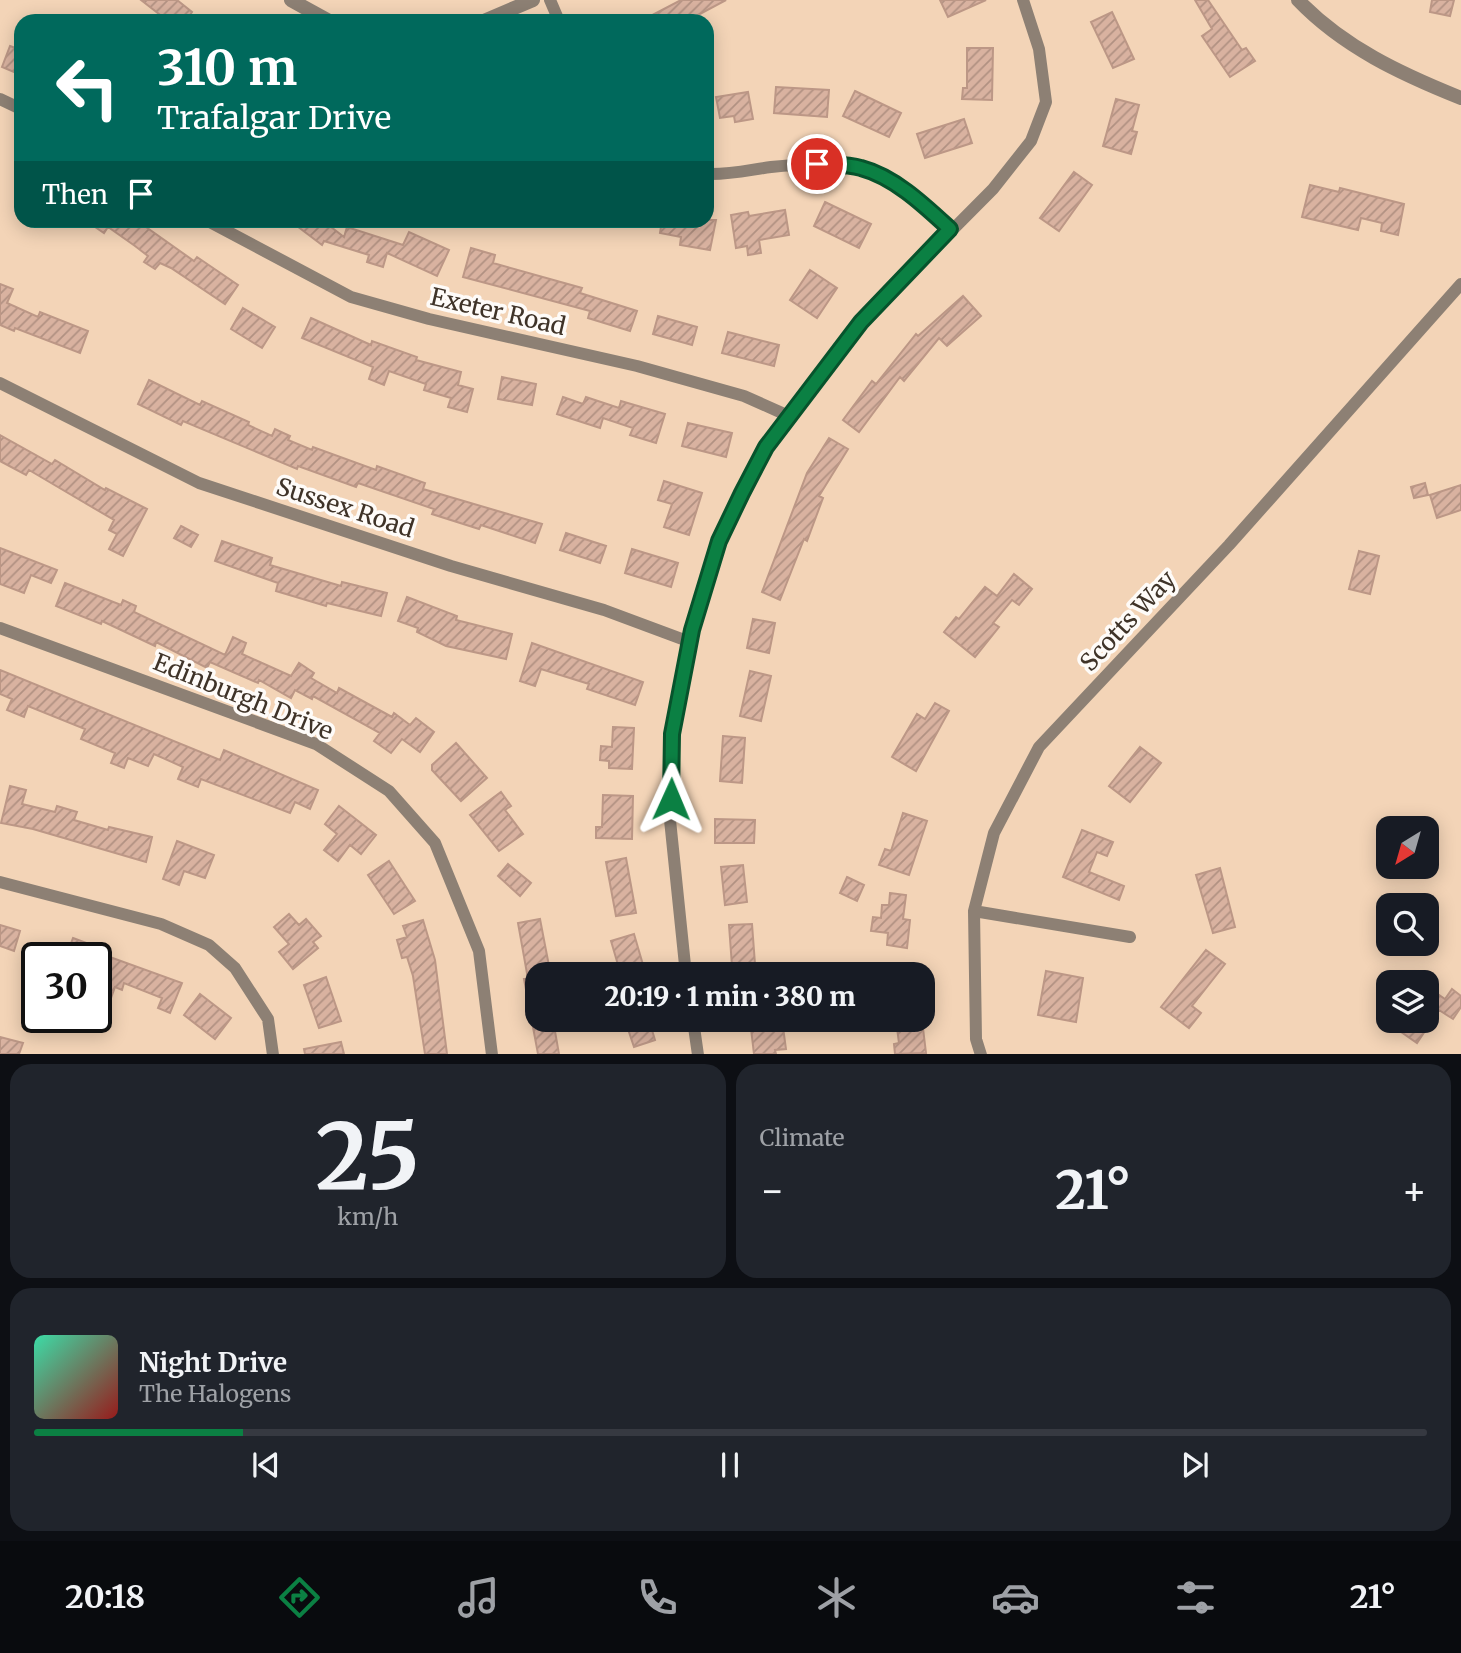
<!DOCTYPE html>
<html lang="en">
<head>
<meta charset="utf-8">
<style>
  body { margin:0; font-family:Merriweather,serif; background:#20242c; color:#f1f3f6; height:100vh; display:flex; flex-direction:column; font-size:26px; white-space:nowrap }
  * { box-sizing:border-box; margin:0 }
  p { font-size:23px; color:#9ea1a6 }
  .icon { flex:none; width:38px; height:38px; fill:none; stroke:currentColor; stroke-width:2; stroke-linecap:round; stroke-linejoin:round }
  .map { position:relative; height:1054px; overflow:hidden }
  .drawer { display:flex; flex-direction:column; gap:10px; padding:10px; background:#0d0f14; flex:1 }
  .drawer>* { flex:none }
  .top-card { position:absolute; left:14px; top:14px; width:700px; height:214px; border-radius:21px; box-shadow:0 4px 18px #0003; background:#00695c; color:#fff; overflow:hidden }
  .needle { width:46px; rotate:217deg }
  .buttons { position:absolute; left:1376px; top:816px; display:grid; gap:14px }
  .buttons a { display:grid; place-items:center; width:63px; height:63px; border-radius:14px; background:#171b24; box-shadow:0 4px 18px #0003; font-size:35px }
  .speed { position:absolute; left:21px; top:942px; display:flex; gap:14px; font-size:35px; font-weight:700; text-align:center }
  .speed>* { display:grid; place-content:center; width:91px; height:91px; border-radius:50%; background:#171b24; box-shadow:0 4px 18px #0003; line-height:1 }
  .speed .limit { border:4px solid #111; border-radius:10px; background:#fff; color:#111 }
  .pin { position:absolute; display:grid; place-items:center; width:60px; height:60px; color:#fff; margin:-30px; border:4px solid #fff; border-radius:50%; box-shadow:0 2px 7px #0007 }
  .me { position:absolute; width:77px; margin:-38px; rotate:1deg; stroke-linejoin:round; filter:drop-shadow(0 0 5px #0008) }
  .turn { display:flex; align-items:center; gap:24px; height:147px; padding:0 28px; font-size:32px }
  .turn .icon { width:91px; height:91px; stroke-width:2.5 }
  .turn b { display:block; font-size:49px; line-height:60px }
  .then { display:flex; align-items:center; height:66px; padding:0 28px; background:#0003; gap:14px; font-size:26px }
  .big { font-size:52px; font-weight:800; line-height:1.1 }
  .drawer .widget { flex:1; display:flex; flex-direction:column; justify-content:center; gap:10px; min-width:0; padding:0 24px; border-radius:21px; background:#20242c }
  .drawer .dial { align-items:center; gap:0 }
  .dial b { font-size:91px; line-height:1 }
  .song { display:flex; align-items:center; gap:21px }
  .cover { width:84px; height:84px; border-radius:10px; background:linear-gradient(135deg,hsl(160 70% 55%),hsl(0 70% 35%)) }
  .played { height:7px; border-radius:4px; background:linear-gradient(90deg,#0b8043 15%,#363941 15%) }
  .keys { display:flex; justify-content:space-around; direction:ltr }
  .heat { display:flex; justify-content:space-between; align-items:center; font-size:38px; direction:ltr }
  .drawer .tiles { flex:1; display:grid; gap:10px; grid-template-columns:1fr 1fr }
  .widget:last-child { grid-column:span 2 }
  .trip { position:absolute; left:525px; top:962px; width:410px; height:70px; border-radius:21px; background:#171b24; box-shadow:0 4px 18px #0003; font-weight:800; line-height:70px; text-align:center }
  .tabs { display:flex; height:112px; justify-content:space-around; align-items:center; background:#090b0e; color:#9ea1a6 }
  .tabs .icon { width:49px; height:49px }
  .tabs .on { color:#0b8043 }
  .tabs b { font-size:32px; color:#f1f3f6 }
  .map>svg:first-child { display:block }
  .building { fill:url(#building-hatch); stroke:#bc9786; stroke-width:2 }
  .lines { fill:none; stroke-linecap:round; stroke-linejoin:round }
  .minor { stroke:#8d8074; stroke-width:12 }
  .tertiary { stroke:#8d8074; stroke-width:14 }
  .route-casing { stroke:#07532c; stroke-width:18 }
  .route { stroke:#0b8043; stroke-width:12 }
  .labels { text-anchor:middle; stroke-width:7; stroke-linejoin:round; paint-order:stroke }
  .street-label { font-size:24px; fill:#3f3328; stroke:#fefbf8 }
</style>
</head>
<body>
<div class="map">
<svg width="1461" height="1055" viewBox="0 0 1461 1055">
  <defs>
    <pattern id="building-hatch" width="6" height="6" patternUnits="userSpaceOnUse" patternTransform="scale(1.75)"><rect width="6" height="6" fill="#d9b2a0"/><path d="M-1 1l2-2M0 6l6-6M5 7l2-2" fill="none" stroke="#b19182"/></pattern>
  </defs>
  <rect width="100%" height="100%" fill="#f3d4b7"/>
  <path class="building" d="M141 0H177L192 12 186 21H168Z
    M681 0H726L696 16 698 21H641Z
    M940 0H986L948 17Z
    M1195 0H1208L1242 50 1246 48 1255 61 1230 77 1202 36 1212 29Z
    M1432 0H1454L1450 16 1430 12Z
    M1112 12 1134 59 1113 68 1091 22Z
    M10 46 21 50V75L2 67Z
    M967 48H993L992 100 962 99 963 88H967Z
    M776 87 829 90 827 117 774 113Z
    M855 91 901 113 889 137 843 116Z
    M748 92 753 119 735 122 734 116 720 118 716 97Z
    M1116 99 1139 105 1132 131 1137 132 1131 154 1103 146Z
    M964 119 972 143 925 158 917 134Z
    M1074 172 1092 185 1059 231 1040 218Z
    M1310 185 1339 192 1340 188 1404 204 1398 235 1381 231 1382 223 1361 218 1358 230 1302 217Z
    M825 202 871 224 859 248 814 226Z
    M785 210 789 235 759 240 761 253 748 255 747 246 736 248 731 215 748 212 749 216Z
    M98 220H136L194 261 197 257 238 285 225 304 171 268 160 263 155 269 144 262 148 256 135 246 108 227 104 233 95 227Z
    M289 220H322L344 237 347 227 403 245 409 232 449 250 437 276 387 253 383 267 367 262 369 255 324 241 322 245Z
    M662 220H716L710 250 680 245 681 237 660 233Z
    M471 248 495 255 493 263 582 288 580 293 637 311 630 331 588 318 590 311 463 277Z
    M810 270 837 288 817 318 790 300Z
    M0 284 13 289 7 303 38 317 40 312 88 331 80 353 15 328 14 331 0 325Z
    M963 296 981 316 947 346 939 338 904 381 900 377 859 432 843 420 872 381 876 384 916 334 918 336Z
    M243 308 275 327 262 348 231 329Z
    M658 316 697 327 692 345 653 334Z
    M311 318 371 345 372 341 417 357 416 360 461 372 458 385 473 389 467 412 448 407 451 398 424 390 426 384 389 371 384 385 369 379 373 367 302 338Z
    M728 332 779 345 774 366 722 353Z
    M502 377 536 384 532 405 498 399Z
    M149 380 200 405 202 401 249 422 248 425 272 436 275 429 290 436 288 440 312 450 313 447 376 470 377 466 425 483 423 489 542 524 535 543 481 525 479 529 432 514 434 509 358 483 356 487 298 466 297 469 183 421 181 425 138 404Z
    M563 397 583 404 586 397 619 408 621 401 665 414 656 443 630 435 633 428 603 418 600 428 557 414Z
    M688 423 732 433 726 457 682 446Z
    M0 435 52 464 55 460 105 490 106 488 147 509 123 556 109 549 117 534 109 530 114 520 29 470 26 475 0 461Z
    M829 438 848 449 819 496 823 498 807 541 804 539 780 600 762 592 807 473Z
    M664 481 702 493 689 535 664 527 672 504 658 500Z
    M1425 483 1428 495 1414 498 1411 487Z
    M1461 485V510L1437 518 1430 495Z
    M181 526 198 535 191 547 174 538Z
    M566 533 606 546 600 563 560 550Z
    M222 541 272 558 270 565 341 586 342 582 387 593 381 616 327 603 326 606 276 591 278 583 215 561Z
    M0 548 57 570 51 583 31 575 24 593 0 584Z
    M632 549 678 563 671 587 625 573Z
    M1359 551 1379 556 1370 594 1349 589Z
    M1014 574 1032 589 1019 605 1012 600 993 623 999 627 975 657 944 632 956 617 959 619 985 587 997 596Z
    M65 583 121 605 123 600 136 606 134 612 225 655 233 637 246 643 242 654 291 676 299 663 314 673 311 678 337 693 339 688 392 717 394 713 410 725 416 718 434 732 420 752 402 739 391 753 374 741 380 733 313 696 312 699 295 690 291 698 259 680 258 683 210 662 207 668 156 642 155 646 102 621 101 624 56 606Z
    M407 597 457 616 456 620 512 634 506 659 446 646 417 632 418 628 398 621Z
    M753 619 775 623 769 653 747 648Z
    M532 643 643 682 635 705 587 689 589 684 541 669 535 686 520 681Z
    M0 670 220 760 224 750 318 790 310 809 295 802 290 813 201 779 198 787 178 779 183 767 154 754 148 766 128 758 124 768 111 763 115 753 81 739 85 729 28 706 24 717 7 710 12 699 0 694Z
    M750 671 771 676 761 721 740 716Z
    M935 703 949 711 916 771 892 757 917 714 925 719Z
    M613 727 634 728 632 769 609 768V761L600 760 601 746 612 747Z
    M723 736 745 738 742 783 720 781Z
    M456 743 487 778 461 801 432 770V765Z
    M1140 747 1161 763 1130 802 1109 786Z
    M10 786 26 790 22 804 55 812 57 806 77 812 74 820 108 830 109 827 152 837 146 862 33 829 1 823Z
    M501 792 511 806 505 810 523 834 499 851 470 815Z
    M603 795 633 796 632 839 596 838V827H602Z
    M339 806 376 835 361 854 350 845 338 861 324 850 337 834 325 824Z
    M903 813 927 821 909 875 879 865 885 849 891 851Z
    M715 819 755 820 754 843H715Z
    M1082 830 1113 842 1107 856 1097 852 1089 872 1124 886 1119 900 1063 877Z
    M177 841 214 855 205 878 184 871 179 885 163 879Z
    M626 858 636 913 616 916 606 862Z
    M389 861 415 901 394 914 368 875Z
    M508 864 531 883 520 896 498 876Z
    M743 865 747 902 725 905 721 867Z
    M1220 868 1235 927 1213 933 1196 875Z
    M847 877 864 885 857 901 840 893Z
    M890 893 906 895 903 919 910 920 907 948 887 945 888 933 871 931 873 917 881 918 882 905H889Z
    M289 914 299 925 306 919 321 936 313 942 318 948 293 969 279 952 289 944 274 927Z
    M540 919 549 966 537 968V1020H553L559 1054H538L524 979H528L518 923Z
    M423 920 435 960 447 1054H425L413 976 407 957 402 958 397 940 407 937 403 926Z
    M752 924 755 964 732 966 729 925Z
    M0 925 20 931 14 951 0 946Z
    M634 934 646 975H621L611 941Z
    M73 938 92 945 87 957H66Z
    M1206 950 1225 964 1192 1006 1201 1013 1189 1028 1161 1007Z
    M96 952 182 983 170 1013 158 1008 162 998 124 983 122 990 115 987 111 998 96 993 99 983 96 982Z
    M1046 971 1083 978 1076 1022 1038 1015Z
    M326 977 341 1021 319 1028 304 985Z
    M1452 989 1461 996V1007L1453 1019 1439 1010 1417 1043 1384 1020H1426V998L1432 990 1445 999Z
    M200 994 231 1018 215 1039 184 1015Z
    M625 1020H649L655 1040 634 1047Z
    M750 1020H782L786 1049 775 1050 776 1054H754Z
    M896 1020H922L926 1053 895 1054 894 1044 899 1043Z
    M0 1037 23 1043 19 1054H0Z
    M341 1042 344 1054H305L304 1049Z"/>
  <g class="lines">
    <path class="minor" d="M550 0 559 21
      M0 99 21 109
      M707 174C729 175 749 170 771 167 857 157 887 172 950 229
      M206 220 351 297 429 319 637 366 744 396 791 417
      M0 383 199 483 451 566 604 610 690 642
      M0 628 316 744 389 791 435 843 479 951 492 1055
      M0 882 161 924 209 945 235 968 268 1019 273 1055
      M974 911 1130 937
      M686 975 670 820 672 734 692 630 719 541 766 448 861 322 993 189 1031 141 1046 102 1039 49 1023 0
      M693 1020 698 1055
      M981 1055 976 1039 974 911 994 833 1039 747 1229 545 1461 284"/>
    <path class="tertiary" d="M291 0 329 21
      M1298 0C1343 47 1401 74 1461 98
      M484 21 533 0"/>
  </g>
  <g class="lines">
    <g class="route-casing">
      <path id="route" d="M671 799 672 734 692 630 719 541 742 493 766 447 861 322 950 229C925 206 895 177 861 168 848 164 831 165 817 164"/>
    </g>
    <use href="#route" class="route"/>
  </g>
  <g class="labels">
    <g class="street-label">
      <text transform="translate(498 312) rotate(13)" y="8">Exeter Road</text>
      <text transform="translate(345 508) rotate(18)" y="8">Sussex Road</text>
      <text transform="translate(1128 621) rotate(-47)" y="8">Scotts Way</text>
      <text transform="translate(243 697) rotate(22)" y="8">Edinburgh Drive</text>
    </g>
  </g>
</svg>
<div class="buttons">
<a><svg class="needle" viewBox="-14 -14 28 28"><path d="M0-13l5 13h-10z" fill="#e53935"/><path d="M0 13l5-13h-10z" fill="#9ea1a6"/></svg></a>
<a><svg class="icon" aria-label="search" viewBox="0 0 24 24"><circle cx="10" cy="10" r="6"/><path d="M15 15l6 6"/></svg></a>
<a><svg class="icon" aria-label="layers" viewBox="0 0 24 24"><path d="M12 4l9 5-9 5-9-5zM3 14l9 5 9-5"/></svg></a>
</div>
<div class="speed"><div class="limit">30</div></div>
<div class="pin" style="left:817px;top:164px;background:#d93025"><svg class="icon" aria-label="arrive" viewBox="0 0 24 24"><path d="M6 21V4h12l-3 4 3 4H6"/></svg></div>
<svg class="me" style="left:671px;top:799px" viewBox="-20 -20 40 40"><path d="M0-17L14 15 0 8-14 15z" fill="#0b8043" stroke="#fff" stroke-width="4"/></svg>
<div class="trip">20:19 · 1 min · 380 m</div>
<div class="top-card">
<div class="turn"><svg class="icon" aria-label="left" viewBox="0 0 24 24"><path d="M17 20v-9H6M10 6l-5 5 5 5"/></svg><div><b>310 m</b>Trafalgar Drive</div></div>
<div class="then">Then<svg class="icon" aria-label="arrive" viewBox="0 0 24 24"><path d="M6 21V4h12l-3 4 3 4H6"/></svg></div>
</div>
</div>
<section class="drawer">
<div class="tiles">
<div class="widget dial"><b>25</b><p>km/h</p></div>
<div class="widget"><p>Climate</p>
<div class="heat"><a>−</a><b class="big">21°</b><a>+</a></div>
</div>
<div class="widget">
<div class="song"><i class="cover"></i><div><b>Night Drive</b><p>The Halogens</p></div></div>
<div class="played"></div>
<div class="keys"><svg class="icon" aria-label="previous" viewBox="0 0 24 24"><path d="M18 5L8 12l10 7zM5 5v14"/></svg><svg class="icon" aria-label="pause" viewBox="0 0 24 24"><path d="M8 5v14M16 5v14"/></svg><svg class="icon" aria-label="next" viewBox="0 0 24 24"><path d="M6 5l10 7-10 7zM19 5v14"/></svg></div>
</div>
</div>
</section>
<nav class="tabs">
<b>20:18</b>
<svg class="icon on" aria-label="directions" viewBox="0 0 24 24"><path d="M12 3l9 9-9 9-9-9zM9 14v-3h6M13 9l2 2-2 2"/></svg>
<svg class="icon" aria-label="music" viewBox="0 0 24 24"><path d="M9 18V5l10-2v13"/><circle cx="6" cy="18" r="3"/><circle cx="16" cy="16" r="3"/></svg>
<svg class="icon" aria-label="phone" viewBox="0 0 24 24"><path d="M5 4h4l2 5-3 2q2 4 5 5l2-3 5 2v4C11 20 4 13 5 4z"/></svg>
<svg class="icon" aria-label="climate" viewBox="0 0 24 24"><path d="M12 3v18M4 7l16 10M4 17L20 7"/></svg>
<svg class="icon" aria-label="car" viewBox="0 0 24 24"><path d="M5 17H2v-5l4-1 3-4h7l3 4 3 1v5h-3M9 17h6M6 11h13"/><circle cx="7" cy="17" r="2"/><circle cx="17" cy="17" r="2"/></svg>
<svg class="icon" aria-label="filters" viewBox="0 0 24 24"><path d="M4 7h16M4 17h16"/><circle cx="9" cy="7" r="2"/><circle cx="15" cy="17" r="2"/></svg>
<b>21°</b>
</nav>
</body>
</html>
